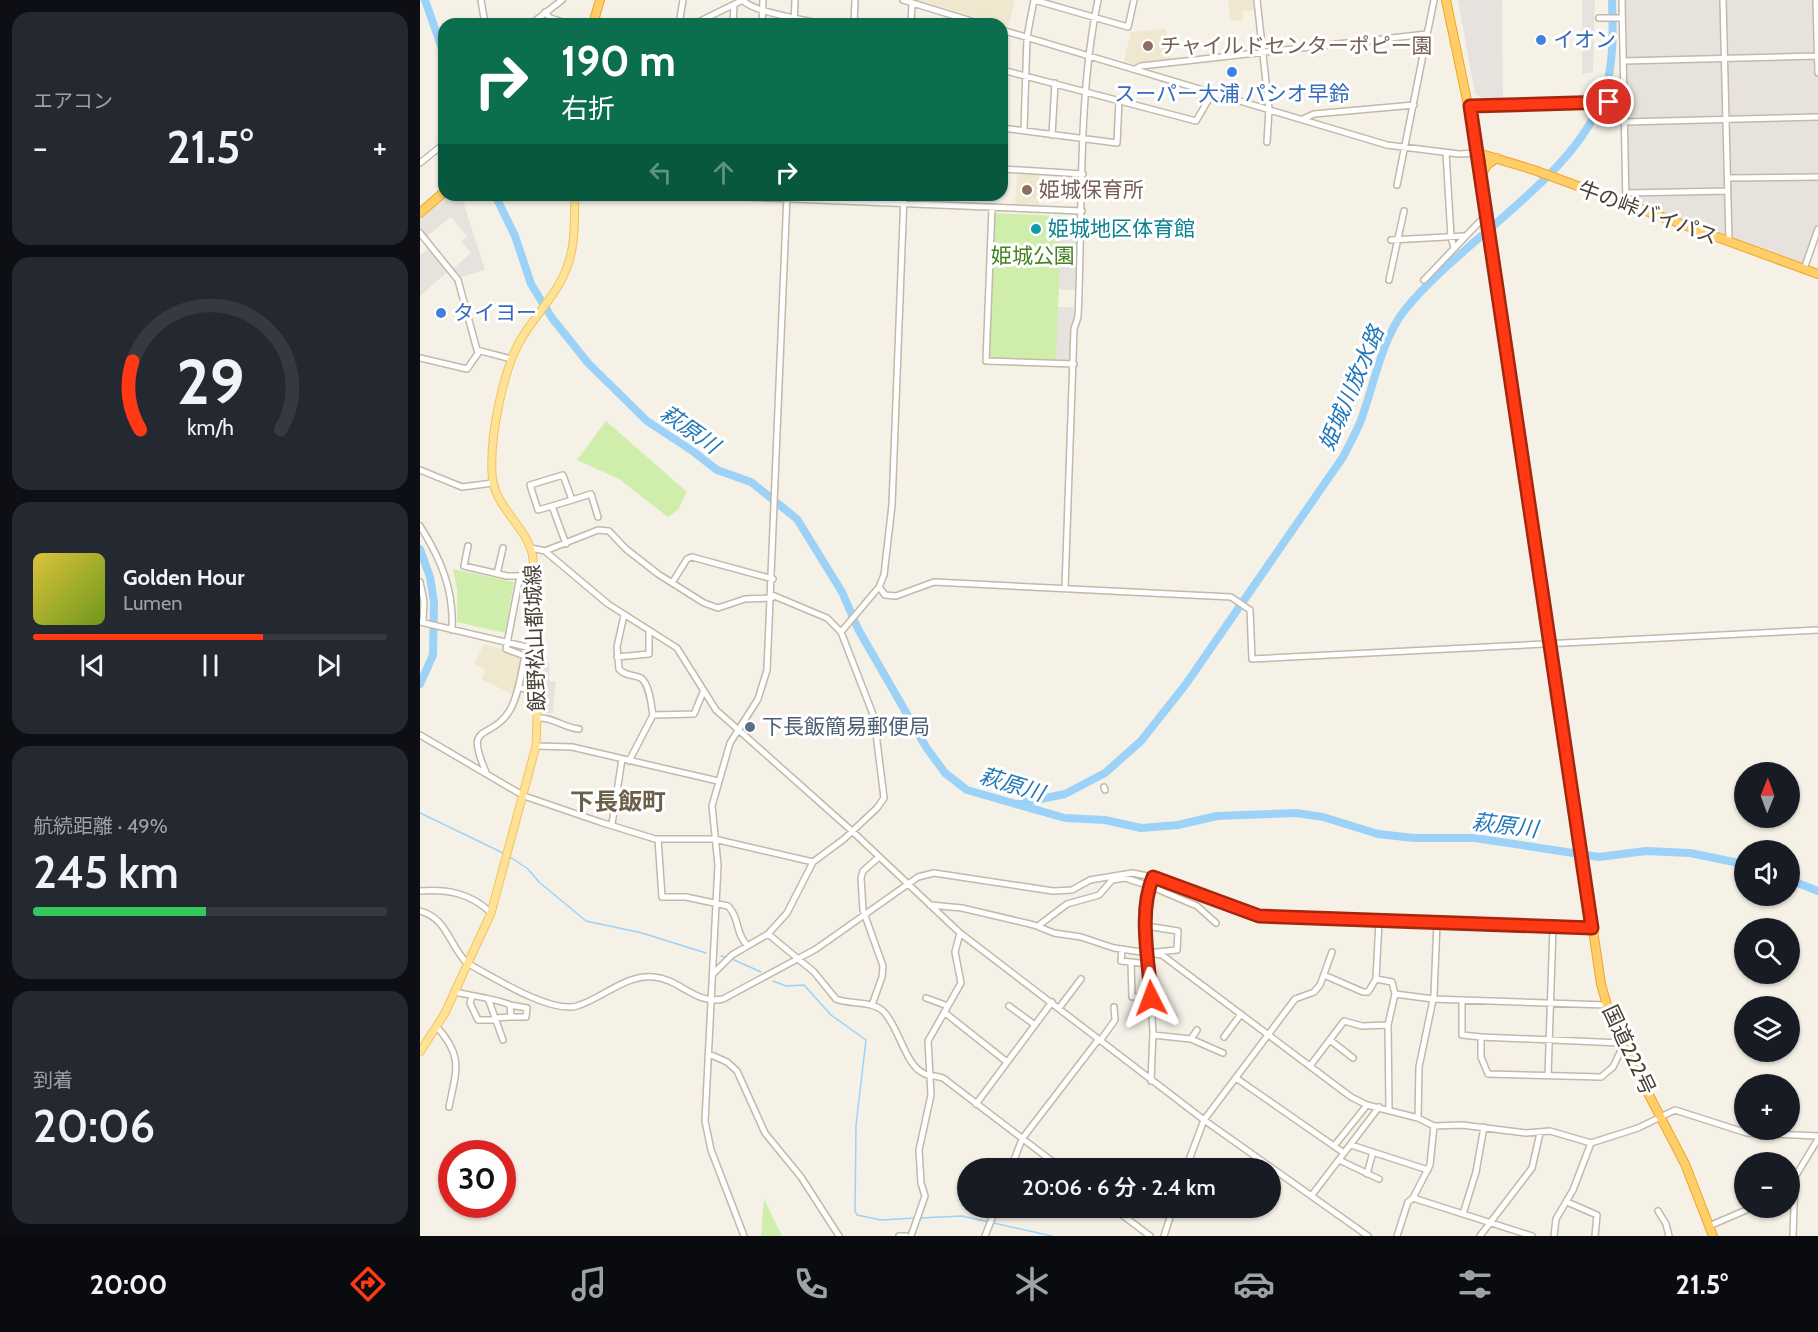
<!DOCTYPE html>
<html lang="ja">
<head>
<meta charset="utf-8">
<style>
  body { margin:0; font-family:Cabin,"Noto Sans JP",sans-serif; background:#242831; color:#f1f3f6; height:100vh; display:flex; flex-direction:column; font-size:22px; white-space:nowrap }
  * { box-sizing:border-box; margin:0 }
  p { font-size:20px; color:#9ea1a6 }
  .icon { flex:none; width:33px; height:33px; fill:none; stroke:currentColor; stroke-width:2; stroke-linecap:round; stroke-linejoin:round }
  .map { position:relative; flex:1; overflow:hidden }
  .sheet { display:flex; flex-direction:column; gap:12px; padding:12px; background:#0d0f14; width:420px }
  .sheet>* { flex:none }
  .top-card { position:absolute; left:18px; top:18px; width:570px; height:183px; border-radius:18px; box-shadow:0 2px 4px #0004; background:#0b6e4f; color:#fff; overflow:hidden }
  .needle { width:39px; rotate:1deg }
  .controls { position:absolute; left:1314px; top:762px; display:grid; gap:12px }
  .controls a { display:grid; place-items:center; width:66px; height:66px; border-radius:50%; background:#171b24; box-shadow:0 2px 4px #0004; font-size:30px }
  .speed { position:absolute; left:18px; top:1140px; display:flex; gap:12px; font-size:30px; font-weight:700; text-align:center }
  .speed>* { display:grid; place-content:center; width:78px; height:78px; border-radius:50%; background:#171b24; box-shadow:0 2px 4px #0004; line-height:1 }
  .speed .limit { border:9px solid #d22; background:#fff; color:#111 }
  .pin { position:absolute; display:grid; place-items:center; width:51px; height:51px; color:#fff; margin:-26px; border:3px solid #fff; border-radius:50%; box-shadow:0 2px 6px #0007 }
  .me { position:absolute; width:66px; margin:-33px; rotate:357deg; stroke-linejoin:round; filter:drop-shadow(0 0 4px #0008) }
  .turn { display:flex; align-items:center; gap:21px; height:126px; padding:0 24px; font-size:27px }
  .turn .icon { width:78px; height:78px; stroke-width:2.5 }
  .turn b { display:block; font-size:42px; line-height:51px }
  .lanes { display:flex; align-items:center; height:57px; padding:0 24px; background:#0003; justify-content:center; gap:30px; direction:ltr }
  .lanes .off { opacity:.35 }
  .big { font-size:45px; font-weight:600; line-height:1.1 }
  .sheet .card { flex:1; display:flex; flex-direction:column; justify-content:center; gap:9px; min-width:0; padding:0 21px; border-radius:18px; background:#242831 }
  .sheet .dial { align-items:center; gap:0 }
  .dial svg { height:156px; overflow:visible; fill:none; stroke:#363941; stroke-width:7; stroke-linecap:round; text-anchor:middle }
  .dial text { fill:#f1f3f6; stroke:none }
  .song { display:flex; align-items:center; gap:18px }
  .cover { width:72px; height:72px; border-radius:9px; background:linear-gradient(135deg,hsl(50 70% 55%),hsl(80 70% 35%)) }
  .played { height:6px; border-radius:3px; background:linear-gradient(90deg,#ff3914 65%,#363941 65%) }
  .keys { display:flex; justify-content:space-around; direction:ltr }
  .heat { display:flex; justify-content:space-between; align-items:center; font-size:33px; direction:ltr }
  .charge { height:9px; border-radius:4px; background:linear-gradient(90deg,#34c759 49%,#363941 0) }
  .trip { position:absolute; left:537px; top:1158px; width:324px; height:60px; border-radius:30px; background:#171b24; box-shadow:0 2px 4px #0004; font-weight:600; line-height:60px; text-align:center }
  .tab-bar { display:flex; height:96px; justify-content:space-around; align-items:center; background:#090b0e; color:#9ea1a6 }
  .tab-bar .icon { width:42px; height:42px }
  .tab-bar .active { color:#ff3914 }
  .tab-bar b { font-size:27px; color:#f1f3f6 }
  main { display:flex; flex:1; min-height:0 }
  .map>svg:first-child { display:block }
  .industrial { fill:#e7e2dc }
  .education { fill:#f0e7cf }
  .green { fill:#cfeeab }
  .parking { fill:#e6e3df }
  .lines { fill:none; stroke-linecap:round; stroke-linejoin:round }
  .stream { stroke:#9dd2f8; stroke-width:1.5 }
  .river { stroke:#9dd2f8; stroke-width:8 }
  .minor-casing { stroke:#c2b9a8; stroke-width:8 }
  .major-casing { stroke:#f1c459; stroke-width:9 }
  .highway-casing { stroke:#eea628; stroke-width:10 }
  .minor { stroke:#fff; stroke-width:5 }
  .major { stroke:#ffe296; stroke-width:7 }
  .highway { stroke:#ffce68; stroke-width:8 }
  .route-casing { stroke:#a6250d; stroke-width:15 }
  .route { stroke:#ff3914; stroke-width:10 }
  .shop-dot { fill:#3f7fe0; stroke:#fff; stroke-width:2 }
  .education-dot { fill:#8d6e63; stroke:#fff; stroke-width:2 }
  .culture-dot { fill:#0f9aa8; stroke:#fff; stroke-width:2 }
  .service-dot { fill:#5c6f8a; stroke:#fff; stroke-width:2 }
  .labels { text-anchor:middle; stroke-width:6; stroke-linejoin:round; paint-order:stroke }
  .shop-label { font-size:21px; fill:#366cbe; stroke:#fff; text-anchor:start }
  .education-label { font-size:21px; fill:#785e54; stroke:#fff; text-anchor:start }
  .street-label { font-size:21px; fill:#494135; stroke:#fff }
  .culture-label { font-size:21px; fill:#0d838f; stroke:#fff; text-anchor:start }
  .park-label { font-size:21px; fill:#458221; stroke:#fff }
  .service-label { font-size:21px; fill:#4e5e75; stroke:#fff; text-anchor:start }
  .water-label { font-size:22px; font-style:italic; fill:#2178b8; stroke:#fff }
  .quarter-label { font-size:24px; font-weight:bold; fill:#6d604b; stroke:#fff }
</style>
</head>
<body>
<main>
<section class="sheet">
<div class="card"><p>エアコン</p>
<div class="heat"><a>−</a><b class="big">21.5°</b><a>+</a></div>
</div>
<div class="card dial"><svg viewBox="0 0 100 80">
<path d="M14 69A42 42 0 1 1 86 69"/>
<path d="M14 69A42 42 0 0 1 10 34" stroke="#ff3914"/>
<text x="50" y="56" font-size="32" font-weight="700">29</text>
<text x="50" y="72" font-size="11">km/h</text>
</svg></div>
<div class="card">
<div class="song"><i class="cover"></i><div><b>Golden Hour</b><p>Lumen</p></div></div>
<div class="played"></div>
<div class="keys"><svg class="icon" aria-label="previous" viewBox="0 0 24 24"><path d="M18 5L8 12l10 7zM5 5v14"/></svg><svg class="icon" aria-label="pause" viewBox="0 0 24 24"><path d="M8 5v14M16 5v14"/></svg><svg class="icon" aria-label="next" viewBox="0 0 24 24"><path d="M6 5l10 7-10 7zM19 5v14"/></svg></div>
</div>
<div class="card"><p>航続距離 · 49%</p><b class="big">245 km</b><div class="charge"></div></div>
<div class="card"><p>到着</p><b class="big">20:06</b></div>
</section>
<div class="map">
<svg width="1398" height="1236" viewBox="0 0 1398 1236">
  <rect width="100%" height="100%" fill="#f5f1e7"/>
  <path class="industrial" d="M1206 0H1398V222L1383 264 1209 199Z"/>
  <path class="education" d="M499 0H595L588 27Z
    M808 0H834L835 10 823 11V20L811 21Z
    M746 29 750 60 714 64 704 61 711 32Z
    M597 171 619 174V207L595 206Z
    M64 644 103 656 94 695 61 679 66 670 54 664Z"/>
  <path class="green" d="M573 213 658 217 655 290 639 289 638 307 654 308 652 363 568 359Z
    M186 421 267 492 258 510 248 517 199 479 157 460Z
    M33 569 94 582 85 633 37 622V589Z
    M344 1199 362 1236H341Z"/>
  <path class="parking" d="M1038 0H1082L1083 100 1065 99 1055 94Z
    M1162 0H1175L1173 72 1162 74Z
    M28 195 36 202 42 198 65 270 41 277 34 268 51 253 41 241 47 236 31 217 7 236 0 229V220Z
    M641 216 658 217 657 244 640 243Z
    M640 248 656 249 655 290 639 289Z
    M8 249 27 272 0 296V255Z
    M638 307 654 308 652 363 636 362Z
    M121 661 129 663V681H136L133 713H122Z"/>
  <g class="lines">
    <path class="stream" d="M0 813 83 853
      M90 857 108 869 119 882 166 921 222 933 286 953
      M301 956 308 958
      M312 959 341 972
      M353 981 366 986 384 985 411 1015 446 1040 436 1125 435 1211 437 1215 461 1220 496 1218
      M500 1218 542 1216 632 1236"/>
    <path class="river" d="M5 0 24 54
      M75 195 95 236 111 284 132 318 168 363 227 421 274 452 297 470 331 482 377 519 422 592 438 629 506 747 525 773 547 790 645 818 685 820 721 828 758 825 797 816 876 813 903 817 958 834 994 838H1055L1179 857 1226 851 1270 853 1324 864
      M0 549 10 577 14 602 13 655 0 684
      M601 803 645 794 685 773 721 741 766 684 923 457C929 445 936 433 941 420 954 385 961 341 984 311 1041 239 1158 177 1185 91 1194 63 1193 29 1192 0
      M1370 880 1398 891"/>
    <g class="minor-casing">
      <path id="minor" d="M61 0 65 24
        M323 0C331 12 387 20 402 24
        M483 0 561 24
        M614 0 708 27 714 0
        M837 0 849 109 847 142
        M1202 0 1206 205
        M1303 0 1309 242
        M1396 0 1398 73
        M125 12 130 18 149 24
        M1179 18H1202
        M111 24 142 0
        M259 24 263 0
        M274 24 323 0
        M313 24 314 5
        M342 24 343 0
        M374 24 375 0
        M434 24 435 0
        M491 24 492 3
        M582 30 967 145 1039 154 1058 153
        M1204 61 1397 56
        M715 69 721 66 1007 34
        M582 70 776 121 793 92
        M1050 107 1205 100
        M883 119 894 114 994 105
        M1205 122 1398 117
        M582 128 697 143 699 100
        M604 130 607 37 614 0
        M632 135 635 83
        M1026 153 1031 237 1034 248
        M0 163 20 147
        M582 169 663 174
        M1308 178 1398 177
        M977 185 1014 0
        M1207 193 1308 191
        M276 195 662 211
        M572 208 566 361 654 364
        M0 233 38 280 57 350 91 359
        M971 240 1044 236
        M1384 269 1398 229
        M969 280 984 211
        M1004 280 1066 215
        M0 358 47 369 59 352
        M0 470 42 487 73 483
        M152 500 171 494 178 517
        M132 506 152 500 143 475 110 485 118 510 132 506 146 544
        M0 526C21 559 34 590 32 630
        M48 546 44 566 87 576H100
        M111 548 125 551 188 604 257 648 296 710 432 831 540 933 784 1120 948 1236
        M125 551 178 530 189 531 206 549 238 574 284 603 298 608 325 599 352 598
        M77 574 83 548
        M0 582 4 601 3 622
        M252 583 267 559 272 557 353 579
        M459 587 465 595 476 596 514 582 811 597 830 610 832 659 1398 630
        M645 588 654 329 658 317C663 214 657 100 678 0
        M204 615 197 647 199 669C206 677 213 674 221 678 230 685 231 705 233 715
        M0 622 115 649
        M421 632 459 587 464 575 472 505 484 195
        M197 657 229 654V630
        M98 688 118 690
        M118 718C134 717 143 728 159 729
        M0 735 104 796 180 822 235 839H294L393 862
        M116 746 152 747 298 781
        M209 761 233 715 274 714 283 692
        M66 772C43 720 71 742 90 710 99 694 101 673 105 656L86 649 100 576 113 575
        M684 787 685 790
        M192 824 202 759
        M238 839 242 897H266L308 906C320 918 315 933 327 945
        M730 885 726 924 733 1032 731 1081
        M0 891C27 889 51 893 71 913
        M510 905 542 908 614 925 634 933 661 937 694 948 742 955 931 1097 947 1105 998 1118 1014 1126 1042 1125 1106 1133 1130 1131 1171 1143 1218 1128 1255 1110 1327 1133 1398 1136
        M0 911C27 918 29 945 47 963 71 976 131 1014 157 1006 183 998 206 974 234 977 260 979 275 1005 303 999L396 949 498 877 514 873 633 891 652 890 670 880 712 873 733 877 839 916 1172 928
        M959 921 956 979 972 982 975 994 1013 999 1186 1005
        M618 926 647 904 679 895 692 880 705 878 730 886 777 906 796 923
        M726 926 758 931 757 950 736 952
        M348 934 394 972 416 999C431 1005 452 1000 464 1012 480 1029 485 1066 505 1074 510 1076 517 1076 523 1078L641 1168
        M702 949 701 961 729 964
        M711 962 712 997H731
        M293 974 312 955 348 934 367 913 393 862 424 839 457 808 464 798 454 717 421 632 407 618 352 595
        M904 975 943 992H948L956 979
        M34 992C48 995 81 1000 90 1005L91 1017H106L107 1008 90 1005
        M52 996 50 1003 58 1020H76
        M506 998 528 1006
        M1042 1000V1035L1061 1037V1057L1068 1074 1181 1077 1193 1067 1203 1046
        M69 1001 83 1040
        M452 1005 462 977 463 966 443 910 441 878 443 871 459 857
        M589 1006 615 1025
        M639 1008 661 979
        M524 1012 587 1062
        M75 1018 91 1017
        M17 1027C44 1057 36 1071 29 1107
        M733 1035 771 1039 777 1030
        M804 1037 821 1014
        M1061 1037 1201 1043
        M771 1039 803 1053
        M910 1040 933 1058
        M680 1041 695 1020 694 1007
        M289 1054 307 1062 317 1071 345 1133 381 1177 419 1236
        M890 1066 924 1021 942 1026 968 1025
        M1128 1076 1133 927
        M816 1078 924 1153
        M556 1104 632 1002
        M969 1109 968 1025 975 994
        M998 1118 999 1067 1014 995 1017 922
        M931 1145 1008 1170
        M914 1146 947 1105
        M919 1160 959 1179
        M591 1168 602 1139 678 1040
        M766 1168 784 1120 875 999 894 992 900 985 912 952
        M947 1174 953 1152
        M892 1195 959 1107
        M993 1198 1112 1236
        M1147 1202 1177 1215 1175 1236
        M693 1208 730 1236
        M1238 1211 1246 1224 1249 1236
        M1043 1214 1056 1172 1064 1127
        M1289 1226 1331 1208
        M324 1236 291 1150 285 1121 298 865 292 806 310 743 338 699 347 670 367 195
        M479 1236H486
        M491 1236 505 1196 501 1183 499 1150 511 1095 508 1041 541 983 535 952 540 933
        M565 1236 576 1208
        M744 1236 753 1208
        M977 1236 988 1202 993 1198 1010 1165 1014 1126
        M1060 1236 1112 1168 1120 1133
        M1134 1236 1136 1219 1153 1190 1171 1143
        M1373 1236 1375 1177 1398 1139"/>
    </g>
    <g class="major-casing">
      <path id="major" d="M0 1052 25 1013 71 913 116 746 118 690 113 558C108 526 73 508 72 473 70 436 83 367 103 336 117 313 138 293 147 267 156 244 154 219 155 195"/>
    </g>
    <g class="highway-casing">
      <path id="highway" d="M1026 0 1058 153 1181 984 1193 1026 1265 1164 1293 1236
        M173 24 180 0
        M1058 153 1114 170 1398 274
        M1060 176 1068 164 1077 158
        M0 213 24 192"/>
    </g>
    <use href="#minor" class="minor"/>
    <use href="#major" class="major"/>
    <use href="#highway" class="highway"/>
  </g>
  <g class="lines">
    <g class="route-casing">
      <path id="route" d="M731 998C729 960 718 913 733 877L839 916 1172 928 1050 106 1189 102"/>
    </g>
    <use href="#route" class="route"/>
  </g>
  <g class="shop-dot">
    <circle cx="1121" cy="40" r="6"/>
    <circle cx="812" cy="72" r="6"/>
    <circle cx="21" cy="313" r="6"/>
  </g>
  <g class="education-dot">
    <circle cx="728" cy="46" r="6"/>
    <circle cx="607" cy="190" r="6"/>
  </g>
  <circle class="culture-dot" cx="616" cy="229" r="6"/>
  <circle class="service-dot" cx="330" cy="727" r="6"/>
  <g class="labels">
    <g class="shop-label">
      <text x="1133" y="47">イオン</text>
      <text x="812" y="101" text-anchor="middle">スーパー大浦 パシオ早鈴</text>
      <text x="33" y="320">タイヨー</text>
    </g>
    <g class="education-label">
      <text x="740" y="53">チャイルドセンターポピー園</text>
      <text x="619" y="197">姫城保育所</text>
    </g>
    <g class="street-label">
      <text transform="translate(1228 213) rotate(20)" y="7">牛の峠バイパス</text>
      <text transform="translate(115 638) rotate(-92)" y="7">飯野松山都城線</text>
      <text transform="translate(1209 1050) rotate(65)" y="7">国道222号</text>
    </g>
    <g class="culture-label">
      <text x="628" y="236">姫城地区体育館</text>
    </g>
    <g class="park-label">
      <text x="613" y="263">姫城公園</text>
    </g>
    <g class="service-label">
      <text x="342" y="734">下長飯簡易郵便局</text>
    </g>
    <g class="water-label">
      <text transform="translate(931 388) rotate(-67)" y="8">姫城川放水路</text>
      <text transform="translate(270 429) rotate(35)" y="8">萩原川</text>
      <text transform="translate(592 784) rotate(17)" y="8">萩原川</text>
      <text transform="translate(1085 825) rotate(7)" y="8">萩原川</text>
    </g>
    <g class="quarter-label">
      <text x="198" y="810">下長飯町</text>
    </g>
  </g>
</svg>
<div class="controls">
<a><svg class="needle" viewBox="-14 -14 28 28"><path d="M0-13l5 13h-10z" fill="#e53935"/><path d="M0 13l5-13h-10z" fill="#9ea1a6"/></svg></a>
<a><svg class="icon" aria-label="sound" viewBox="0 0 24 24"><path d="M4 9h4l5-4v14l-5-4H4zM17 9q2 3 0 6"/></svg></a>
<a><svg class="icon" aria-label="search" viewBox="0 0 24 24"><circle cx="10" cy="10" r="6"/><path d="M15 15l6 6"/></svg></a>
<a><svg class="icon" aria-label="layers" viewBox="0 0 24 24"><path d="M12 4l9 5-9 5-9-5zM3 14l9 5 9-5"/></svg></a>
<a>+</a>
<a>−</a>
</div>
<div class="speed"><div class="limit">30</div></div>
<div class="pin" style="left:1189px;top:102px;background:#d93025"><svg class="icon" aria-label="arrive" viewBox="0 0 24 24"><path d="M6 21V4h12l-3 4 3 4H6"/></svg></div>
<svg class="me" style="left:731px;top:998px" viewBox="-20 -20 40 40"><path d="M0-17L14 15 0 8-14 15z" fill="#ff3914" stroke="#fff" stroke-width="4"/></svg>
<div class="trip">20:06 · 6 分 · 2.4 km</div>
<div class="top-card">
<div class="turn"><svg class="icon" aria-label="right" viewBox="0 0 24 24"><path d="M7 20v-9h11M14 6l5 5-5 5"/></svg><div><b>190 m</b>右折</div></div>
<div class="lanes"><svg class="icon off" aria-label="left" viewBox="0 0 24 24"><path d="M17 20v-9H6M10 6l-5 5 5 5"/></svg><svg class="icon off" aria-label="ahead" viewBox="0 0 24 24"><path d="M12 20V5M6 11l6-6 6 6"/></svg><svg class="icon" aria-label="right" viewBox="0 0 24 24"><path d="M7 20v-9h11M14 6l5 5-5 5"/></svg></div>
</div>
</div>
</main>
<nav class="tab-bar">
<b>20:00</b>
<svg class="icon active" aria-label="directions" viewBox="0 0 24 24"><path d="M12 3l9 9-9 9-9-9zM9 14v-3h6M13 9l2 2-2 2"/></svg>
<svg class="icon" aria-label="music" viewBox="0 0 24 24"><path d="M9 18V5l10-2v13"/><circle cx="6" cy="18" r="3"/><circle cx="16" cy="16" r="3"/></svg>
<svg class="icon" aria-label="phone" viewBox="0 0 24 24"><path d="M5 4h4l2 5-3 2q2 4 5 5l2-3 5 2v4C11 20 4 13 5 4z"/></svg>
<svg class="icon" aria-label="climate" viewBox="0 0 24 24"><path d="M12 3v18M4 7l16 10M4 17L20 7"/></svg>
<svg class="icon" aria-label="car" viewBox="0 0 24 24"><path d="M5 17H2v-5l4-1 3-4h7l3 4 3 1v5h-3M9 17h6M6 11h13"/><circle cx="7" cy="17" r="2"/><circle cx="17" cy="17" r="2"/></svg>
<svg class="icon" aria-label="filters" viewBox="0 0 24 24"><path d="M4 7h16M4 17h16"/><circle cx="9" cy="7" r="2"/><circle cx="15" cy="17" r="2"/></svg>
<b>21.5°</b>
</nav>
</body>
</html>
